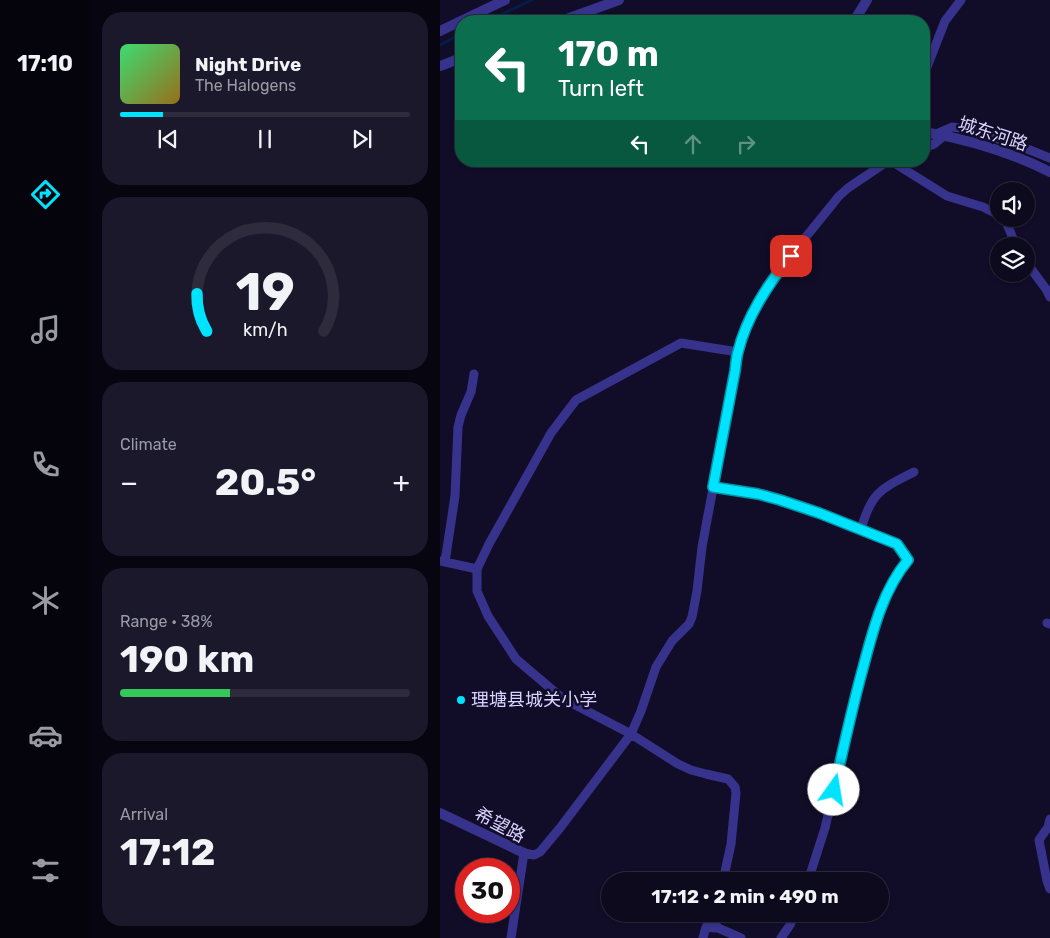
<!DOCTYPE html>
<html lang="en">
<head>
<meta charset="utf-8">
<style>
  body { margin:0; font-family:Rubik,"Noto Sans SC",sans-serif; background:#1b182b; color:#f1f3f6; height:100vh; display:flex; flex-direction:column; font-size:19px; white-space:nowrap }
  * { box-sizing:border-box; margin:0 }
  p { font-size:16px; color:#9a9aa4 }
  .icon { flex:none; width:28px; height:28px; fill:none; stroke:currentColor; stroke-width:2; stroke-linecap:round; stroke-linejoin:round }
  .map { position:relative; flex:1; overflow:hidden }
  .sheet { display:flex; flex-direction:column; gap:12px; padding:12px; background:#070610; width:350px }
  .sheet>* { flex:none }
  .banner { position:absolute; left:15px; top:15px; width:475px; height:152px; border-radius:20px; box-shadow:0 1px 4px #0004,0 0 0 1px #2d2b3c; background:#0b6e4f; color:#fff; overflow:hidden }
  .controls { position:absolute; left:550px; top:182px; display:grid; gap:10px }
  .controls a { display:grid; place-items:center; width:45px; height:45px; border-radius:50%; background:#0d0a1e; box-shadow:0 1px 4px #0004,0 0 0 1px #2d2b3c; font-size:25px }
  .speed { position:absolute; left:15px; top:858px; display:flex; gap:10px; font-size:25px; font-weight:700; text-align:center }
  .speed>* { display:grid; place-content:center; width:65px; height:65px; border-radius:50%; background:#0d0a1e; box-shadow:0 1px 4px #0004,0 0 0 1px #2d2b3c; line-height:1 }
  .speed .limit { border:8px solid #d22; background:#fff; color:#111 }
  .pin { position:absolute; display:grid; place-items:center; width:42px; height:42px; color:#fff; margin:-21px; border-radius:10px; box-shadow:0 2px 8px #0006 }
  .me { position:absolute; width:55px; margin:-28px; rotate:13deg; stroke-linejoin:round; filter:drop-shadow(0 0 4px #0008) }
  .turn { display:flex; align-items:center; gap:18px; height:105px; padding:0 20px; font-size:22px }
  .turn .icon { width:65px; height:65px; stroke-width:2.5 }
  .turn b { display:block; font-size:35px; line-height:42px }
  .lanes { display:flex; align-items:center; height:48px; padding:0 20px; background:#0003; justify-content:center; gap:25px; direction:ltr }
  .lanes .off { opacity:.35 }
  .big { font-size:38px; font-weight:700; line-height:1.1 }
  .sheet .tile { flex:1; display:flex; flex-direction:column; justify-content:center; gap:8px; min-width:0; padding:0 18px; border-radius:20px; background:#1b182b }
  .sheet .dial { align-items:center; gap:0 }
  .dial svg { height:130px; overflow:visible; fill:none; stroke:#2d2b3c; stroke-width:7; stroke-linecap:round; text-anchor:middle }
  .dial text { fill:#f1f3f6; stroke:none }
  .song { display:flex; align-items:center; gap:15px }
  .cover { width:60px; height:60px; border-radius:8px; background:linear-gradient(135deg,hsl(140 70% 55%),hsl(40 70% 35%)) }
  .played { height:5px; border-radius:2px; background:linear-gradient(90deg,#00e3fe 15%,#2d2b3c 15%) }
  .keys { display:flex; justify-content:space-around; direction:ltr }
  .heat { display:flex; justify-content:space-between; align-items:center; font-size:28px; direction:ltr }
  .charge { height:8px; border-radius:4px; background:linear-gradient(90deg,#34c759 38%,#2d2b3c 0) }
  .trip { position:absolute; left:161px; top:872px; width:288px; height:50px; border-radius:25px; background:#0d0a1e; box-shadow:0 1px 4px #0004,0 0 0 1px #2d2b3c; font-weight:700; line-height:50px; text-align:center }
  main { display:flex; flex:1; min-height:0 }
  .menu { display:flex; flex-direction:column; width:90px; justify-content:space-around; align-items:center; background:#05040c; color:#9a9aa4 }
  .menu .icon { width:35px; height:35px }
  .menu .selected { color:#00e3fe }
  .menu b { font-size:22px; color:#f1f3f6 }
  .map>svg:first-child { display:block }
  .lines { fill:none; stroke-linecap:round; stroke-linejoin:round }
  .stream { stroke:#041d49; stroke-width:3 }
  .minor { stroke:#37338c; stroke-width:9 }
  .tertiary { stroke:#37338c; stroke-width:10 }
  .route-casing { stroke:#0094a5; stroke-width:12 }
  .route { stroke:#00e3fe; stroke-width:9 }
  .poi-dot { fill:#00e3fe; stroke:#110d28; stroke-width:2 }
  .labels { text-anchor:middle; stroke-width:5; stroke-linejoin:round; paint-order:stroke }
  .street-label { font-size:18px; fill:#d9d3ff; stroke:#110d28 }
  .poi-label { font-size:18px; fill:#d9d3ff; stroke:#110d28; text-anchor:start }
</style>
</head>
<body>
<main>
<nav class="menu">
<b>17:10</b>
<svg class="icon selected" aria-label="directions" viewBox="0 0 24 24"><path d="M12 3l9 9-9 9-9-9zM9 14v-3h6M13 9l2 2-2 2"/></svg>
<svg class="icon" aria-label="music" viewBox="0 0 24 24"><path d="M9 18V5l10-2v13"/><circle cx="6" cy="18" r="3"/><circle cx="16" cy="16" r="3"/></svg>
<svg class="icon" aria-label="phone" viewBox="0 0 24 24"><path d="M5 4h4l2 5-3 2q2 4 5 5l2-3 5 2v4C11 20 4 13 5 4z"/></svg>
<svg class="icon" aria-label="climate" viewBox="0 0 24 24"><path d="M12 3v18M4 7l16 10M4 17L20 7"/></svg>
<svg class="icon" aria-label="car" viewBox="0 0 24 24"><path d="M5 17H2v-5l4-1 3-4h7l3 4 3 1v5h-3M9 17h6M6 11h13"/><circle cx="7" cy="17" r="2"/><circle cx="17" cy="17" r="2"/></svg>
<svg class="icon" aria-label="filters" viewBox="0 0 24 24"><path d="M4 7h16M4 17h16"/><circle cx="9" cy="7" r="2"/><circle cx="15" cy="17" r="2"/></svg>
</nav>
<section class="sheet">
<div class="tile">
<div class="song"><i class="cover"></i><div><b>Night Drive</b><p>The Halogens</p></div></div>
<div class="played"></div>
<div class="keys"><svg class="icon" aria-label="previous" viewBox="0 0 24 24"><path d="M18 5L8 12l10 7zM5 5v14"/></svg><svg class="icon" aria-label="pause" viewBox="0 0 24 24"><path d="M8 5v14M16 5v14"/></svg><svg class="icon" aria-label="next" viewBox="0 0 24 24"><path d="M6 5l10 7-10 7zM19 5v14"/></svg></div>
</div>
<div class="tile dial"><svg viewBox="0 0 100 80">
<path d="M14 69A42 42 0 1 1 86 69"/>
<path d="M14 69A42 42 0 0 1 8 46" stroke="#00e3fe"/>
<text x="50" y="56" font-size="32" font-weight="700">19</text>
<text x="50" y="72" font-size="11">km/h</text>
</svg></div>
<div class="tile"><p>Climate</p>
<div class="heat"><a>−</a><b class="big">20.5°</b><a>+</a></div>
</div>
<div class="tile"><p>Range · 38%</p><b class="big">190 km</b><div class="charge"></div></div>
<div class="tile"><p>Arrival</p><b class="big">17:12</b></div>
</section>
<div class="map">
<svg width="610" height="938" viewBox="0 0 610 938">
  <rect width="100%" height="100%" fill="#110d28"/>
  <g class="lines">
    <path class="stream" d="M48 21 92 0
      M0 45 21 34"/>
    <path class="minor" d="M484 81 485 72 505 21 521 0
      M496 134 512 127 520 128 575 144 610 158
      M484 148 494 144 505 135
      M451 161 507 196 543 207 559 215
      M565 219 576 246
      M586 262 606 289 610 297
      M273 487 318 494 340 500 379 513 457 544 468 559 453 581 439 613 416 695 385 828 368 881
      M421 529C432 491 441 489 474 472
      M0 561 37 569
      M5 562 15 496 18 427 21 415 31 392 34 374
      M607 623 610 624
      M610 819 608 827 599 840 607 881 610 889
      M283 881 291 844 296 793 295 787 288 779 266 774 251 770 238 764 191 734 122 698 76 659 48 616 37 591V569L49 544 111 433 136 400 241 343 298 352
      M276 914 275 923 278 928 301 938
      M71 938 84 853 94 855 100 852 120 828 191 734 201 711 216 667 232 641 249 624 252 617 257 591 262 547 295 371 298 352 304 333 312 315 340 269 399 196 408 188 448 161
      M263 938 266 927 274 928 276 926
      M341 938 350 925 355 914"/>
    <path class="tertiary" d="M121 21 179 0
      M414 21 427 0
      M0 31 65 0
      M0 66 21 58
      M484 132C527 139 570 152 610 172
      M0 813 84 853"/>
  </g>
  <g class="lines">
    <g class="route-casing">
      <path id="route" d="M351 256C329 282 306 318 298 352 296 358 296 365 295 371L273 487 318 494 340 500 379 513 457 544 468 560C443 590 433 630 423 668 412 708 403 749 394 790"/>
    </g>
    <use href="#route" class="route"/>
  </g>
  <circle class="poi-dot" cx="21" cy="700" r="5"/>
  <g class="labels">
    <g class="street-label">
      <text transform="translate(553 134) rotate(18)" y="6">城东河路</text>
      <text transform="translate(60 825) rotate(28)" y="6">希望路</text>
    </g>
    <g class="poi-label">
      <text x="31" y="706">理塘县城关小学</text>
    </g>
  </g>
</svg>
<div class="controls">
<a><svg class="icon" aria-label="sound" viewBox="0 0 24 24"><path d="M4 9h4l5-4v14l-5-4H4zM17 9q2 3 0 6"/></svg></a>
<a><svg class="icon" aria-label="layers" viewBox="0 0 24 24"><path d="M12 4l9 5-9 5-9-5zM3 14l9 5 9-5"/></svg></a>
</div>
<div class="speed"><div class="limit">30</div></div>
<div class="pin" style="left:351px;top:256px;background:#d93025"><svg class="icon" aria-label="arrive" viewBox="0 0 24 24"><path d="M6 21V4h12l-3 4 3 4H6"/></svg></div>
<svg class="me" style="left:394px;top:790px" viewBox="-20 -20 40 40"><circle r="19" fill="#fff"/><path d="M0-13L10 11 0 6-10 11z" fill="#00e3fe"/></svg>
<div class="trip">17:12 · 2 min · 490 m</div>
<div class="banner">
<div class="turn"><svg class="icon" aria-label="left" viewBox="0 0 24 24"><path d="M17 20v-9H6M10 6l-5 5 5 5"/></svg><div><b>170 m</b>Turn left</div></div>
<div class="lanes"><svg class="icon" aria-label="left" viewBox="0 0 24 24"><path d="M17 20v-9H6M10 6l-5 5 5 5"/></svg><svg class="icon off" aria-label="ahead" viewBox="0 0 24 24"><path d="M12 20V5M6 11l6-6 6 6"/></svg><svg class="icon off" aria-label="right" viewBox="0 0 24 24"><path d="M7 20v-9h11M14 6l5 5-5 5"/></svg></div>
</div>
</div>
</main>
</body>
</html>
